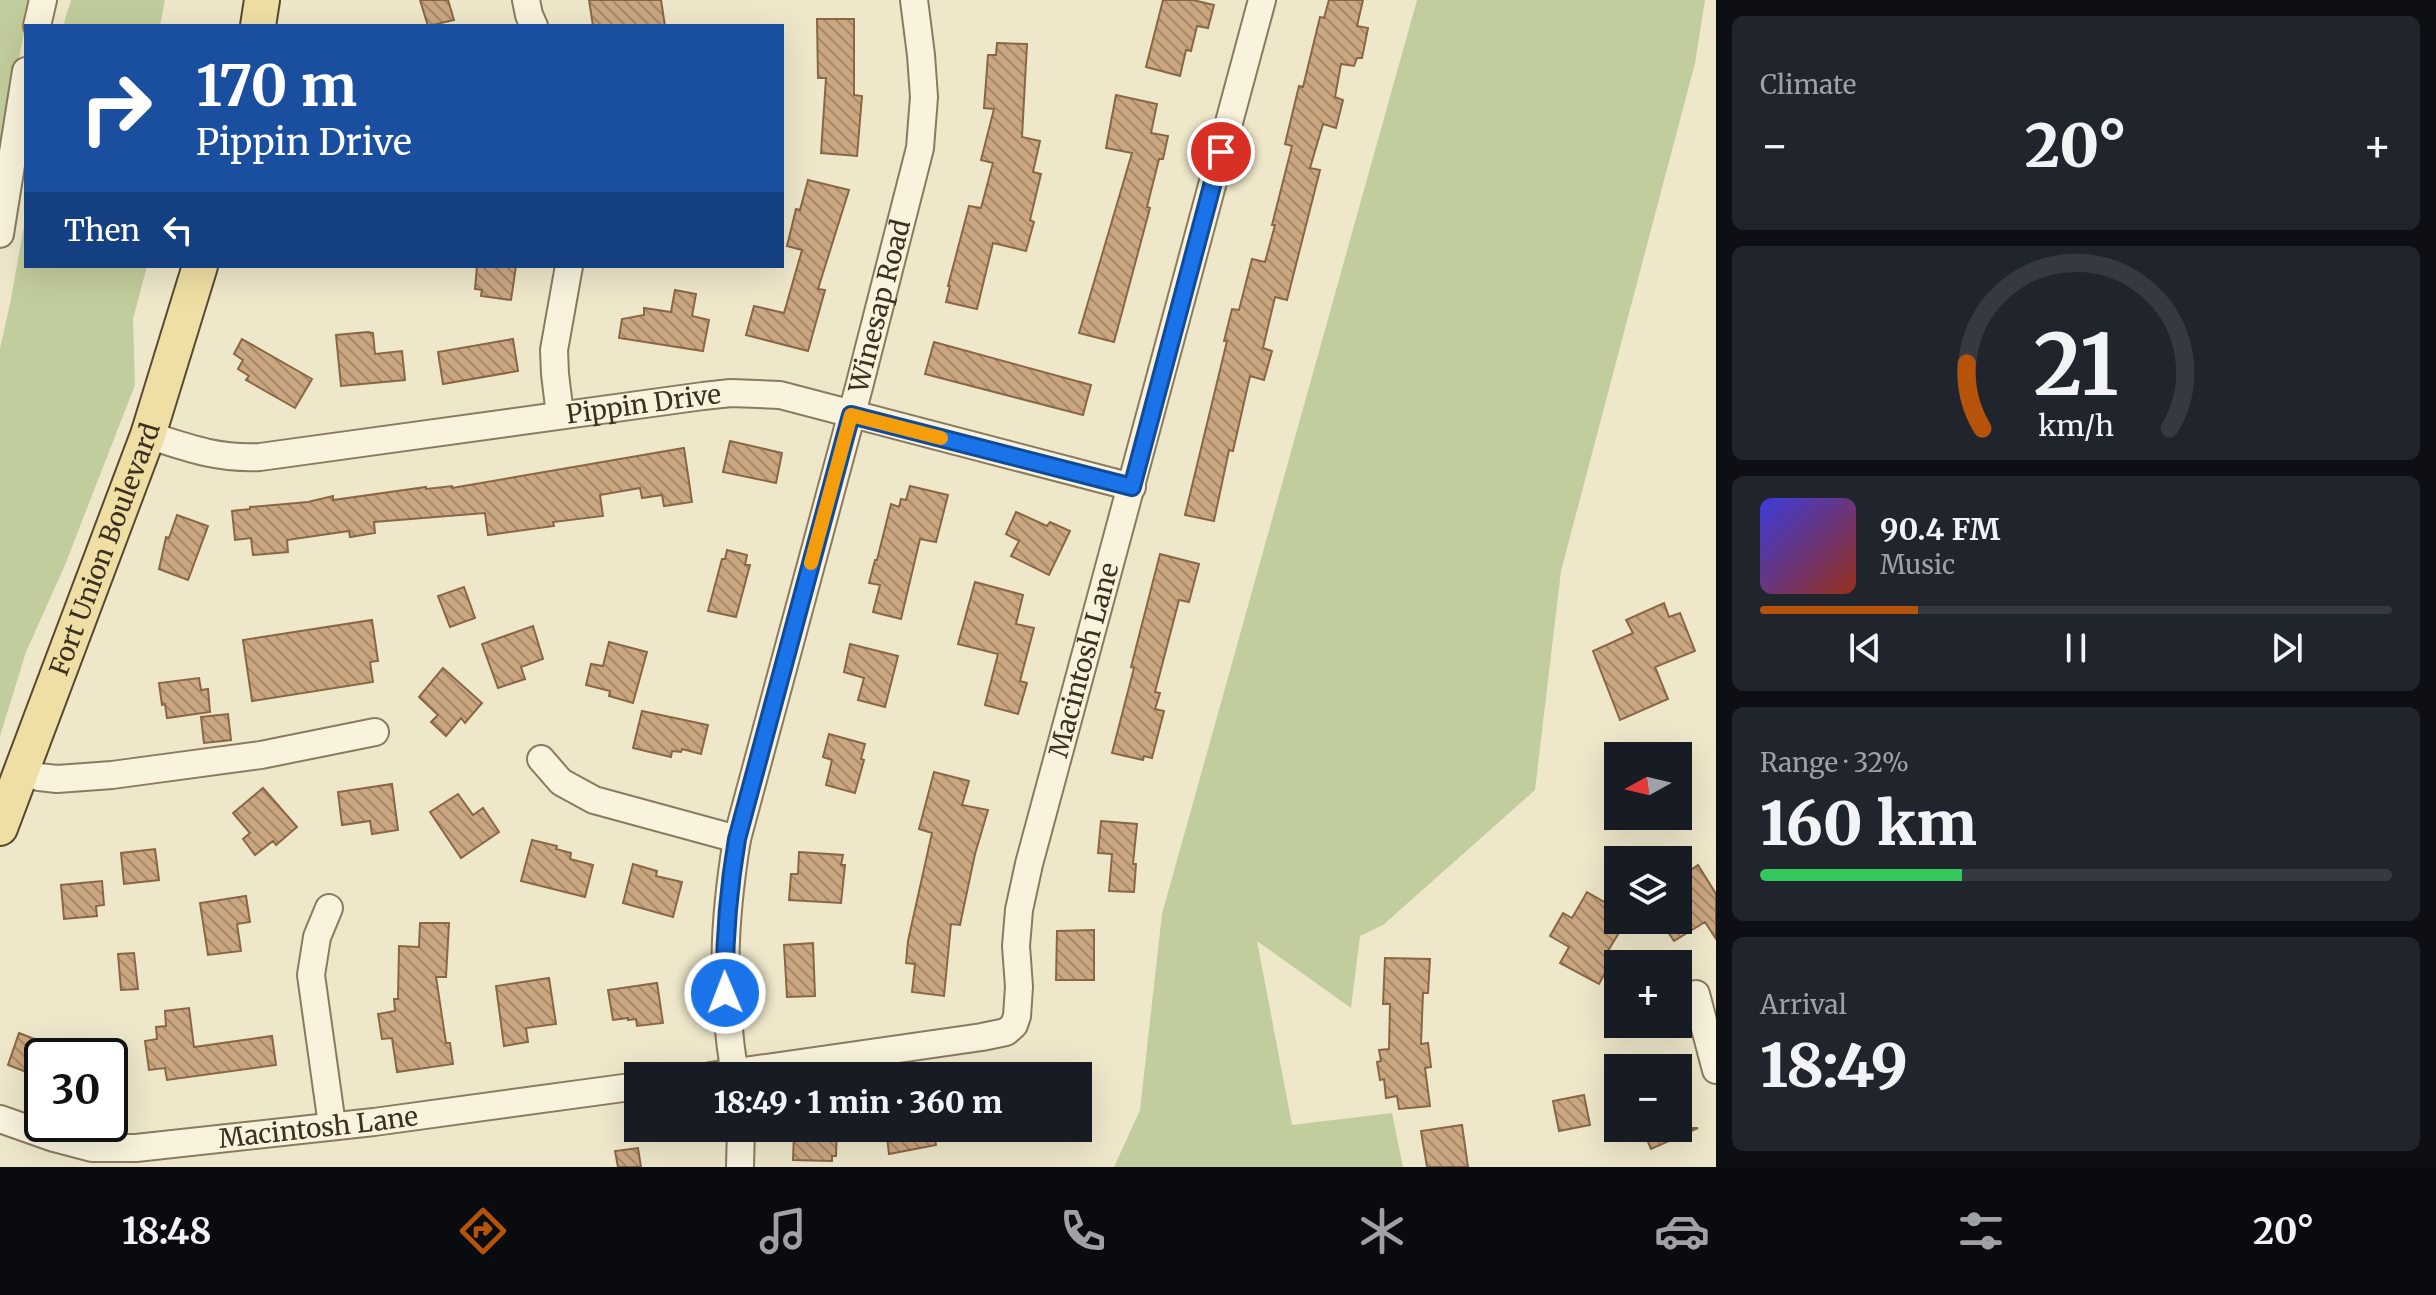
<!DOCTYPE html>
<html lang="en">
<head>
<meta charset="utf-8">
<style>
  body { margin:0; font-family:Merriweather,serif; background:#20242c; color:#f1f3f6; height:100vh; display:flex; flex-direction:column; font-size:30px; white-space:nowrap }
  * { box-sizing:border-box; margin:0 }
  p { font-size:26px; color:#9ea1a6 }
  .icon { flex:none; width:44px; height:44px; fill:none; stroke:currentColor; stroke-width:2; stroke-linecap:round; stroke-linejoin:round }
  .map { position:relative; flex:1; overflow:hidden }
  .panel { display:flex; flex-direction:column; gap:16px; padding:16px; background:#0d0f14; width:720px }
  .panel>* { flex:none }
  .guide { position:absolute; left:24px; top:24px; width:760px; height:244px; border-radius:0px; box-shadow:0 8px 32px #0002; background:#1a4fa0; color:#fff; overflow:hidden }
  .needle { width:52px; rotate:262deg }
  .fabs { position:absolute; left:1604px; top:742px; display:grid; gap:16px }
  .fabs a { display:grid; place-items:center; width:88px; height:88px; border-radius:0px; background:#171b24; box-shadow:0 8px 32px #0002; font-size:40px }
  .speed { position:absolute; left:24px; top:1038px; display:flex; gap:16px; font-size:40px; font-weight:700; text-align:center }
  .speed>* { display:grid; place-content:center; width:104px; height:104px; border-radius:50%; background:#171b24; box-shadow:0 8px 32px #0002; line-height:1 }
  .speed .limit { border:4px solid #111; border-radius:12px; background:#fff; color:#111 }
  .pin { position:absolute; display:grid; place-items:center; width:68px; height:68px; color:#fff; margin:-34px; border:4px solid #fff; border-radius:50%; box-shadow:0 2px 8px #0007 }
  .me { position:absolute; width:88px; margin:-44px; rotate:359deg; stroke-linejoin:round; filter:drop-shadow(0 0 6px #0008) }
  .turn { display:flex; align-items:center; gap:28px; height:168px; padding:0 40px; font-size:36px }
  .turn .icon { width:104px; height:104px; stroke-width:2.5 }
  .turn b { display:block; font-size:56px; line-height:68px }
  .then { display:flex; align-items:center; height:76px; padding:0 40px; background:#0003; gap:16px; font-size:30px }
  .big { font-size:60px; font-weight:800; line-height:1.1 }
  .panel .widget { flex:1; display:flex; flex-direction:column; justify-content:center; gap:12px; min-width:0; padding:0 28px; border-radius:12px; background:#20242c }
  .panel .dial { align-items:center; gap:0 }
  .dial svg { height:208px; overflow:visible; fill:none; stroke:#363941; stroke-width:7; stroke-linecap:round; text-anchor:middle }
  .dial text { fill:#f1f3f6; stroke:none }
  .song { display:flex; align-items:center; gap:24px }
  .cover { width:96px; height:96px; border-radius:12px; background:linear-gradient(135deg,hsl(240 70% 55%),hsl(10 70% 35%)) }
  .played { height:8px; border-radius:4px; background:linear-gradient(90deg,#b45309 25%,#363941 25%) }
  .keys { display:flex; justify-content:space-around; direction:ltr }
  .heat { display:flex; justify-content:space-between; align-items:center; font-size:44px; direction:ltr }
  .charge { height:12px; border-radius:6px; background:linear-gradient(90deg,#34c759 32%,#363941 0) }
  .trip { position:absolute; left:624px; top:1062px; width:468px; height:80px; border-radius:0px; background:#171b24; box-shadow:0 8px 32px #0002; font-weight:800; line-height:80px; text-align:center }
  .tab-bar { display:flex; height:128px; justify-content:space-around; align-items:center; background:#090b0e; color:#9ea1a6 }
  .tab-bar .icon { width:56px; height:56px }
  .tab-bar .active { color:#b45309 }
  .tab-bar b { font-size:36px; color:#f1f3f6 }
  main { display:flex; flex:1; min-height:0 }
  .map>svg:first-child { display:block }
  .grass { fill:#c2cd9d }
  .building { fill:url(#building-back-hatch); stroke:#896744; stroke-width:2 }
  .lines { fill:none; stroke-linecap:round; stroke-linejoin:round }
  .minor-casing { stroke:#8b7a5e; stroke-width:30 }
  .major-casing { stroke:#594832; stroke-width:38 }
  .minor { stroke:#f9f3dd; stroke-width:26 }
  .major { stroke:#efdfa4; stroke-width:34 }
  .route-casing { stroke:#114b97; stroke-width:20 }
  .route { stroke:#1a73e8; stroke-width:14 }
  .slow { stroke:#f59e0b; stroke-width:14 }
  .labels { text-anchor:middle; stroke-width:8; stroke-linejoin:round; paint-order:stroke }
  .street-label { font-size:26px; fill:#3c3121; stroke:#f6f0d9 }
</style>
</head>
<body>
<main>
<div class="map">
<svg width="1716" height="1167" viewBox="0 0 1716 1167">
  <defs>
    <pattern id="building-back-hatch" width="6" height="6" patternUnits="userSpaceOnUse" patternTransform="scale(2)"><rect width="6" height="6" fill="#cba781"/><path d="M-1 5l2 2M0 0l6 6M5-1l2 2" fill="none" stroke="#a68969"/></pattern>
  </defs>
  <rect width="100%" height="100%" fill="#eee7ca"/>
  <path class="grass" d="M0 0H32L21 47 0 166Z
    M71 0H165L160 26H63Z
    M1417 0H1705L1695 63 1561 571 1535 790 1383 925 1360 936 1351 1008 1257 941 1292 1125 1392 1113 1403 1167H1114L1140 1110 1162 914Z
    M26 215V266H147L133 319 135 385 65 565 26 652 0 736V348L10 304Z"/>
  <path class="building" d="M420 0H448L454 20 428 26Z
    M589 0H661L665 26H593Z
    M1163 0H1193L1214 5 1208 28 1197 26 1191 51 1186 50 1180 76 1146 67Z
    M1329 0H1363L1357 26 1368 28 1362 58H1357L1354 66 1341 64 1335 97 1343 100 1336 128 1323 124 1310 168 1320 170 1287 300 1275 297 1263 348 1272 351 1264 380 1250 376 1233 451 1229 450 1214 521 1185 515 1227 341H1224L1232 309 1239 310 1252 259 1265 262 1275 225H1272L1292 146 1285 144 1299 86 1303 87 1320 17 1324 18Z
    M817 19H854V95L862 96 857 156 821 153 826 78H818Z
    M997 43 1027 44 1022 137 1040 141 1033 172 1041 174 1030 220 1034 222 1026 251 993 243 977 309 946 302 950 286H948L969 206 981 208 993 163 981 160 994 109 984 108 988 55H996Z
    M1116 95 1157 104 1151 133 1168 136 1163 159H1159L1147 207 1150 208 1114 342 1079 333 1132 153 1106 148Z
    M808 180 849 190 818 289 825 290 808 351 746 335 754 306 784 313 802 250 787 246 796 209 800 210Z
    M477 266H516L511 300 481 296 482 290 475 289Z
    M675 290 696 294 692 316 709 320 703 351 619 338 622 319 644 315V308L671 312Z
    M368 332 373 333 375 354 402 351 405 380 341 386 336 335Z
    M242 339 312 379 295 408 246 380 249 376 238 369 243 360 234 354Z
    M513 339 518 371 443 384 438 352Z
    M934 342 1091 385 1083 415 925 374Z
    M730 441 782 453 776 483 723 472Z
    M684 448 692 502 664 506 662 495 642 498 640 488 600 495 603 516 553 522 554 526 488 535 485 513 374 522 375 533 350 537 349 531 287 540 288 552 253 555 251 538 235 540 232 511 250 509V507L308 502 333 496V500L426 487V489L452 486V488Z
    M910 486 948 495 936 542 920 539 901 619 873 612 880 585 869 583 875 560H877L891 504 899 507 901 499 906 500Z
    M1016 512 1047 526 1050 522 1070 531 1049 575 1011 556 1019 541 1006 534Z
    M177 515 208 526 188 580 159 569 166 537 169 538Z
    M727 550 747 555 745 565H750L736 617 708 611 722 559H725Z
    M1160 554 1199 564 1189 602 1179 600 1155 692 1160 693 1155 709 1164 711 1152 758 1144 756 1143 760 1112 753 1134 668 1131 667Z
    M975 582 1023 595 1016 624 1034 628 1020 681 1027 683 1018 714 985 705 998 654 958 644Z
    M464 587 475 618 450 627 438 596Z
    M1664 603 1669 617 1680 613 1695 651 1655 667 1668 699 1620 720 1593 651 1633 633 1626 620Z
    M372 620 378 661 370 662 373 682 252 701 243 640Z
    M533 626 543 659 521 667 525 679 498 688 482 644Z
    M609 642 647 652 633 703 609 696 610 691 586 685 591 664 603 666Z
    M850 644 898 656 885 707 858 700 864 678 844 672Z
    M443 668 482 703 465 723 461 718 446 736 431 722 438 715 419 697Z
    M199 678 201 690 208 689 210 712 167 718 165 704 162 705 159 683Z
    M642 711 708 725 701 754 682 749 681 752 672 751 671 757 633 748Z
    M228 714 231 740 204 743 201 717Z
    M829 734 865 744 861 759 864 760 855 793 826 785 832 760 823 757Z
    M934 772 969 781 962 805 988 810 975 854 960 925 951 924 944 996 912 992 915 964 906 963 908 941 932 833 919 829Z
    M392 784 398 830 372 834 370 821 342 825 338 792Z
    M263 788 297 827 276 845 273 841 255 855 243 839 250 833 233 813Z
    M458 794 473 815 483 808 499 832 461 858 430 812Z
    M1101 821 1137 824 1133 864H1136L1134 892 1109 891 1112 854 1098 853Z
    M532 840 557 846 556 849 571 853 570 859 593 865 585 897 521 881Z
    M155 849 159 880 124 884 121 853Z
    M799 852 843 855 841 865H845L841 903 789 900 791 874H798Z
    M633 864 657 871 656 876 682 882 673 917 623 903Z
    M1698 865 1716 894V939L1705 922 1674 941 1660 920H1678V879Z
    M102 881 104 905 96 906 97 916 64 919 61 885Z
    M1587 892 1618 910 1617 928 1620 931 1605 956 1612 960 1599 984 1560 963 1569 947 1550 936 1563 913 1572 918Z
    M246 896 250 922 237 924 241 951 208 955 200 903Z
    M420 923H449L446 977H436L446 1043H450L453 1064 397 1072 392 1038 382 1039 378 1014 395 1011 394 999H398L399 946 419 947Z
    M1094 930V980H1056L1057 931Z
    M813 943 815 996 787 997 784 945Z
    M134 953 138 989 121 990 118 954Z
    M1385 958 1430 959 1428 993H1423L1421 1044 1428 1043 1431 1067 1425 1068 1430 1106 1399 1109 1397 1096 1386 1098 1384 1079 1380 1080 1377 1062 1381 1061 1379 1050 1389 1049 1390 1004H1383Z
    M549 978 556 1024 526 1028 528 1042 504 1046 496 986Z
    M657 983 663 1023 637 1026 636 1019 628 1020V1018L613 1020 608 990Z
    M189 1008 194 1047 272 1036 276 1065 167 1080 165 1068 149 1070 145 1041 157 1039 156 1027 166 1026 165 1011Z
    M19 1033 42 1042V1078L8 1065Z
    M1584 1095 1590 1125 1559 1131 1553 1101Z
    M1462 1125 1468 1167H1427L1421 1131Z
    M807 1128H837L836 1156H832V1161L793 1160 794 1134 807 1135Z
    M886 1128H933L936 1145 889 1154Z
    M1642 1128H1698L1651 1149Z
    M638 1148 641 1167H618L615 1151Z"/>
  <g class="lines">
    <g class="minor-casing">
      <g id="minor">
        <path d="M526 0 529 15 534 26"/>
        <path d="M37 26 43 0"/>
        <path d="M0 234 26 71"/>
        <path d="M560 415 555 374 554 350 569 266"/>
        <path id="s1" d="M148 435C188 448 217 459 260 457L703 396 731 393 780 395 1132 487"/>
        <path d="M541 759 561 782 594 800 737 839"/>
        <path d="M22 771 39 777 57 779 112 775 261 755 375 732"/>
        <path d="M329 908 317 937 311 975 332 1125"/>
        <path d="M1696 994 1716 1070"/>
        <path id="s2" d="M710 1076 982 1037 1006 1032 1014 1025 1017 1016 1019 987 1016 946 1019 910 1029 864 1262 0"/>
        <path id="s3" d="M735 1076C721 990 723 925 737 839L859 387 920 148 924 97 921 55 914 0"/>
        <path id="s4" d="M0 1119 54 1138 92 1148H136L374 1122 638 1086"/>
        <path d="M740 1167 741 1128"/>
      </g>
    </g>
    <g class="major-casing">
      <g id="major">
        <path d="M258 26 262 0"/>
        <path id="s5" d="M0 828 148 435 200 266"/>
      </g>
    </g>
    <use href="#minor" class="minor"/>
    <use href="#major" class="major"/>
  </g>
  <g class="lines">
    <g class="route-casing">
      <path id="route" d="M725 993C724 939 728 893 737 839L851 415 1132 487 1221 152"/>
    </g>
    <use href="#route" class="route"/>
    <path class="slow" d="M811 563 851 415 941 438"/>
  </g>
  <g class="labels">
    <g class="street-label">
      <text dy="9" stroke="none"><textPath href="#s3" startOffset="790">Winesap Road</textPath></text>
      <text dy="9" stroke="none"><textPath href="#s1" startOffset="502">Pippin Drive</textPath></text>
      <text dy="9" stroke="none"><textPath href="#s5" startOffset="298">Fort Union Boulevard</textPath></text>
      <text dy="9" stroke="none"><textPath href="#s2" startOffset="684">Macintosh Lane</textPath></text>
      <text dy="9" stroke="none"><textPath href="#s4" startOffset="324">Macintosh Lane</textPath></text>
    </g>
  </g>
</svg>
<div class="fabs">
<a><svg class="needle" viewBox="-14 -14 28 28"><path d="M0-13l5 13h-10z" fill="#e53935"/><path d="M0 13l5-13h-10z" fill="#9ea1a6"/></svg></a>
<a><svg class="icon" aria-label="layers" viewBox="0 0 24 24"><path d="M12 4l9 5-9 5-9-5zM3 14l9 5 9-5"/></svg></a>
<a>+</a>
<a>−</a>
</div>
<div class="speed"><div class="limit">30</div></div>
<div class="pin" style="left:1221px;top:152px;background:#d93025"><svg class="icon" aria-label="arrive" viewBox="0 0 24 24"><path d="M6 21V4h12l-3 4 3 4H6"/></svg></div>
<svg class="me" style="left:725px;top:993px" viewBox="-20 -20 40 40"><circle r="17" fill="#1a73e8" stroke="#fff" stroke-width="3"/><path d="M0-11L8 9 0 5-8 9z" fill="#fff"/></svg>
<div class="trip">18:49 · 1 min · 360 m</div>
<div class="guide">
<div class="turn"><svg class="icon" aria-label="right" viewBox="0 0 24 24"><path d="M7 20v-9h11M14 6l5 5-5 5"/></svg><div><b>170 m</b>Pippin Drive</div></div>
<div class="then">Then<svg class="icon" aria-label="left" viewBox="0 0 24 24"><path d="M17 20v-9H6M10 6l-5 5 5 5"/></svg></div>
</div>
</div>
<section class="panel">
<div class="widget"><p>Climate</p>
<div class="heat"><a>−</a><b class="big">20°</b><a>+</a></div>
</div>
<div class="widget dial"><svg viewBox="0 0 100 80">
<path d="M14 69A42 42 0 1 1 86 69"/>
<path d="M14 69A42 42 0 0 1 8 44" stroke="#b45309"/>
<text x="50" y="56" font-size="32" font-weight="700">21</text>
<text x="50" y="72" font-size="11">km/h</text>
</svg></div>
<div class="widget">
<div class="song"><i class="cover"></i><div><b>90.4 FM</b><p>Music</p></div></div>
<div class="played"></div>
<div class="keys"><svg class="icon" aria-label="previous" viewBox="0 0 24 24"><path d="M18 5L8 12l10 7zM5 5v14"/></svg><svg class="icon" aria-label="pause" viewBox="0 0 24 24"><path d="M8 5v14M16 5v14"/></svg><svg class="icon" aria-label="next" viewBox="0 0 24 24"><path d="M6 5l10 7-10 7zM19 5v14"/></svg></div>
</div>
<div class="widget"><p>Range · 32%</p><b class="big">160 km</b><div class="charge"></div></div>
<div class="widget"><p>Arrival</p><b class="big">18:49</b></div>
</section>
</main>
<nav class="tab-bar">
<b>18:48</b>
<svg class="icon active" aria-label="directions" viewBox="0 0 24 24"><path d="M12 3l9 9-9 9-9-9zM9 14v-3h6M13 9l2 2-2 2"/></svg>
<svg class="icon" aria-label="music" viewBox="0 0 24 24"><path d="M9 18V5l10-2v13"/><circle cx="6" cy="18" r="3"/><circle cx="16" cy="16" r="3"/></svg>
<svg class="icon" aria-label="phone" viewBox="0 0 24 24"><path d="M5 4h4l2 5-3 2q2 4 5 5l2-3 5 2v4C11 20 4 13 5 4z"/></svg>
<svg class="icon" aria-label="climate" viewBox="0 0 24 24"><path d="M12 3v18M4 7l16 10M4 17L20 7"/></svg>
<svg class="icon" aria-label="car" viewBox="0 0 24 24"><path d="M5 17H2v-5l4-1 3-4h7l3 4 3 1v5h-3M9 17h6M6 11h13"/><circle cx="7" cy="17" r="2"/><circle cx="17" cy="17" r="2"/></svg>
<svg class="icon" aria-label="filters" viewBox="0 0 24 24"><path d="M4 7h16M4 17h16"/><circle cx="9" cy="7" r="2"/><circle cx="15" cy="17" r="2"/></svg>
<b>20°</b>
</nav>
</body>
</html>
